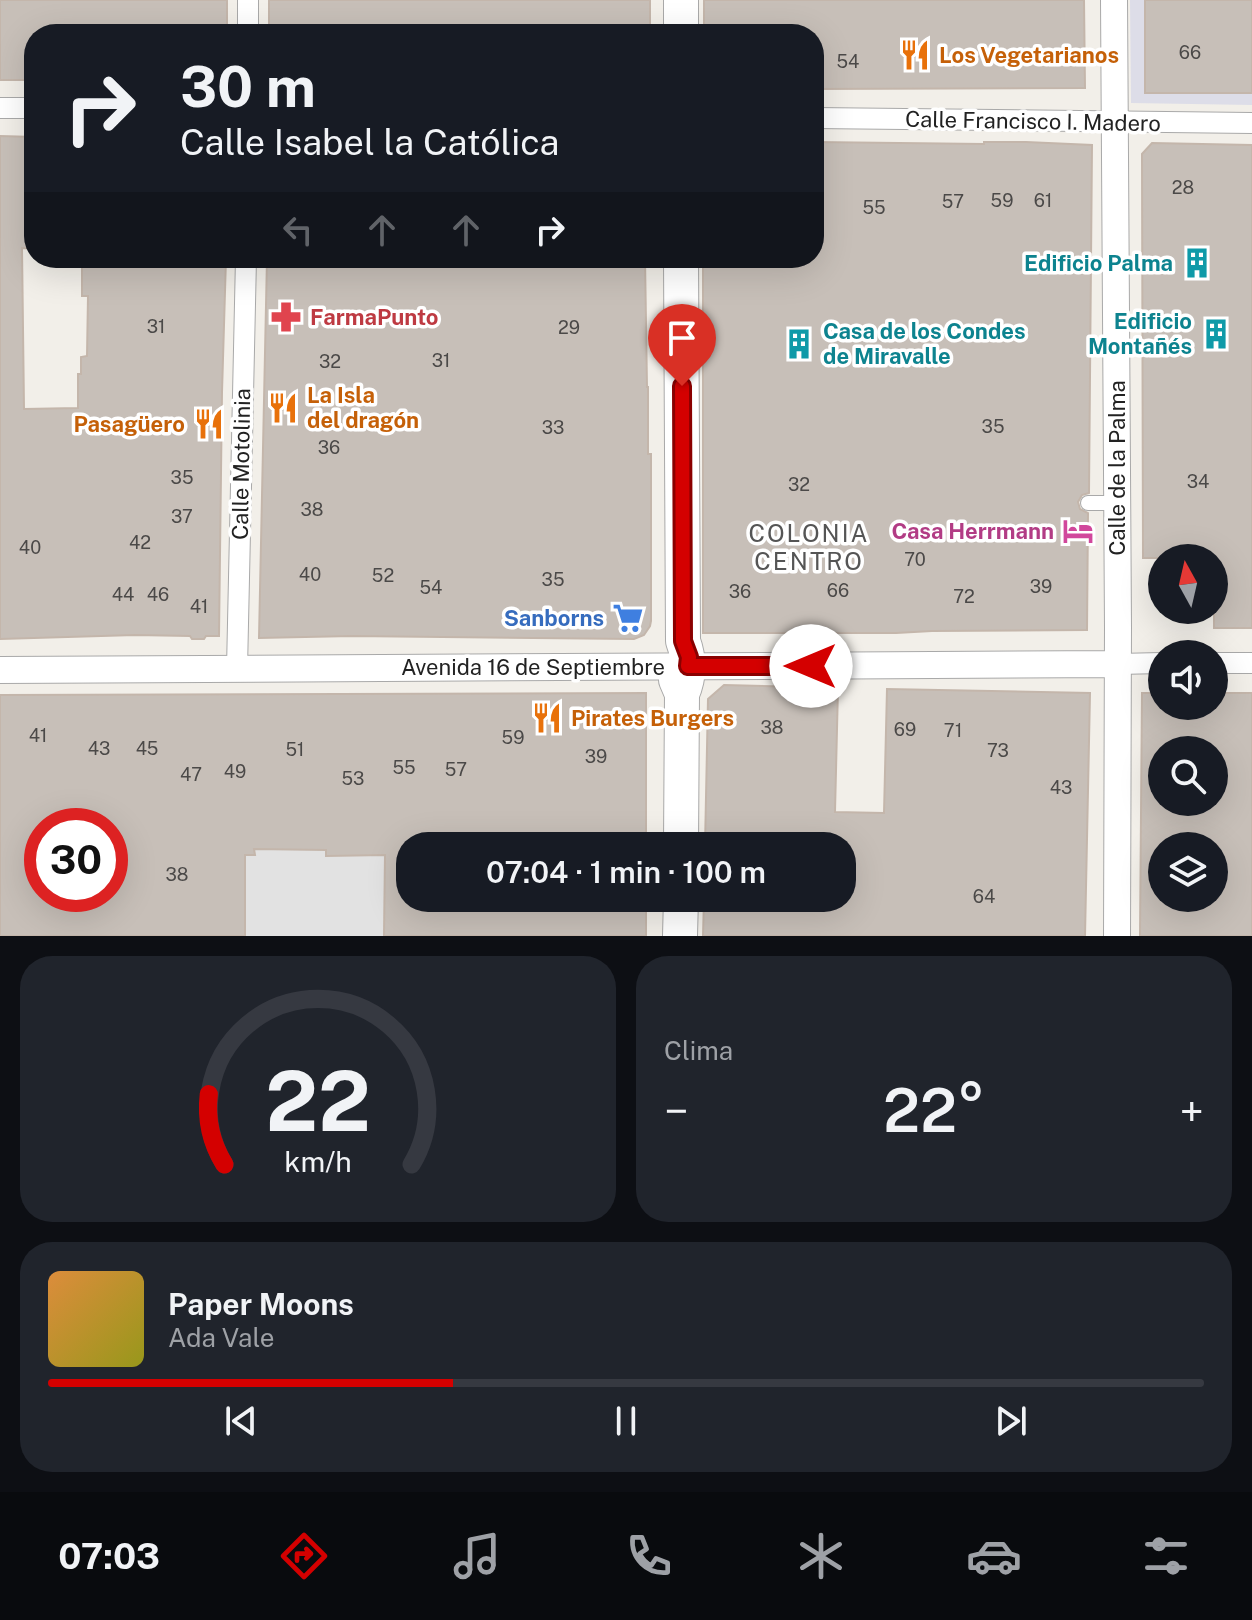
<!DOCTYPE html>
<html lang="es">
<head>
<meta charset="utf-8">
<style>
  body { margin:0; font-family:"Public Sans",sans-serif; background:#20242c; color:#f1f3f6; height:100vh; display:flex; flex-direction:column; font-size:30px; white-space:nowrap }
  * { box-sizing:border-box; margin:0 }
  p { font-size:26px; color:#9ea1a6 }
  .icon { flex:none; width:44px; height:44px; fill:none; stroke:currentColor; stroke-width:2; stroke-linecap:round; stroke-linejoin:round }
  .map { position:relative; height:936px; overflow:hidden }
  .side { display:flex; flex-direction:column; gap:20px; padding:20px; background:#0d0f14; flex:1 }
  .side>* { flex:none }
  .guide { position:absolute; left:24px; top:24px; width:800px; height:244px; border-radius:32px; box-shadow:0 8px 32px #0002; background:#171b24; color:#f1f3f6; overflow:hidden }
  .needle { width:52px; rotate:352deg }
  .tools { position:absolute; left:1148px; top:544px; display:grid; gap:16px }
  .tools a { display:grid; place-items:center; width:80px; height:80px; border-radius:50%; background:#171b24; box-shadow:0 8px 32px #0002; font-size:40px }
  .speed { position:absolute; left:24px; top:808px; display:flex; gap:16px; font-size:40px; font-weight:700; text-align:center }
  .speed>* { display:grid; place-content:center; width:104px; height:104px; border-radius:50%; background:#171b24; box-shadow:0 8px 32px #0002; line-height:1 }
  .speed .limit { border:12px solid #d22; background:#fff; color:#111 }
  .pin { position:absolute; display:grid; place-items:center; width:68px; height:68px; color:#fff; margin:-82px -34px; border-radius:50% 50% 50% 0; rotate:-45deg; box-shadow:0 0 8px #0007 }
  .pin .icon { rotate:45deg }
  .me { position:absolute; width:88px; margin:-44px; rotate:270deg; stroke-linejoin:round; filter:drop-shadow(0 0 6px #0008) }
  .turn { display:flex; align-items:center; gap:28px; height:168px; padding:0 24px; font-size:36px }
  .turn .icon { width:104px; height:104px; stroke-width:2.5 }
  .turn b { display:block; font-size:56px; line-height:68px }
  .lanes { display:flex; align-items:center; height:76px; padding:0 24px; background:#0003; justify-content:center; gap:40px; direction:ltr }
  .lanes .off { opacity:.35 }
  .big { font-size:60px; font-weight:600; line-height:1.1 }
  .side .card { flex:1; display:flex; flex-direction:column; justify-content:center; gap:12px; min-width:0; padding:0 28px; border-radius:32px; background:#20242c }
  .side .dial { align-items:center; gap:0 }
  .dial svg { height:208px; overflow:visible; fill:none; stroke:#363941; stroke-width:7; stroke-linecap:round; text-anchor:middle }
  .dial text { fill:#f1f3f6; stroke:none }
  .song { display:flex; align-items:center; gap:24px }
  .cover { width:96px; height:96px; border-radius:12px; background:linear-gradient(135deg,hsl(30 70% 55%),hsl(60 70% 35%)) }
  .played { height:8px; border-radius:4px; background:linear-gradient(90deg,#d40000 35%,#363941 35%) }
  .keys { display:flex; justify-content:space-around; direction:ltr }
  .heat { display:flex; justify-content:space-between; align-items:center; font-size:44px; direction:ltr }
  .side .tiles { flex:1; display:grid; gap:20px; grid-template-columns:1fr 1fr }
  .card:last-child { grid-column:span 2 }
  .trip { position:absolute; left:396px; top:832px; width:460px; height:80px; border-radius:32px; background:#171b24; box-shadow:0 8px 32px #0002; font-weight:600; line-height:80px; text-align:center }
  .menu { display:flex; height:128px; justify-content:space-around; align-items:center; background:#090b0e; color:#9ea1a6 }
  .menu .icon { width:56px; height:56px }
  .menu .on { color:#d40000 }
  .menu b { font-size:36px; color:#f1f3f6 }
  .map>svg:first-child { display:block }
  .parking { fill:#e2e2e2 }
  .plaza { fill:#dddde8 }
  .building { fill:#c7bfb8; stroke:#c4b6ab; stroke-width:2; fill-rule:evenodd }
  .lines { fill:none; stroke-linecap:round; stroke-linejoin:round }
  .service-casing { stroke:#a9a9a9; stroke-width:16 }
  .pedestrian-casing { stroke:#a9a9a9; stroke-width:22 }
  .minor-casing { stroke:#a9a9a9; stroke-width:28 }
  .tertiary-casing { stroke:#a9a9a9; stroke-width:36 }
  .service { stroke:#fff; stroke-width:14 }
  .pedestrian { stroke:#fff; stroke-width:20 }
  .minor { stroke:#fff; stroke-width:26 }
  .tertiary { stroke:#fff; stroke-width:34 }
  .route-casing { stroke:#8a0000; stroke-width:20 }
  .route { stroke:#d40000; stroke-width:14 }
  .labels { text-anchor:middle; stroke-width:7; stroke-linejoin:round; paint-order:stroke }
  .number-label { font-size:18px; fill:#4b4948 }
  .food-label { font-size:22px; font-weight:bold; fill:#c56008; stroke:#fff; text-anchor:start }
  .street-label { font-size:22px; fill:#222; stroke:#fff }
  .culture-label { font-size:22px; font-weight:bold; fill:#0d838f; stroke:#fff; text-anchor:end }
  .health-label { font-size:22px; font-weight:bold; fill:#be3a42; stroke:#fff; text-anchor:start }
  .hotel-label { font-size:22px; font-weight:bold; fill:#b23c85; stroke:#fff; text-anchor:end }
  .shop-label { font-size:22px; font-weight:bold; fill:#366cbe; stroke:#fff; text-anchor:end }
  .neighbourhood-label { font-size:24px; letter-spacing:2px; fill:#555; stroke:#fff }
</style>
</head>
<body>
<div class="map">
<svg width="1252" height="936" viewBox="0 0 1252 936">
  <rect width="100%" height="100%" fill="#f2efe9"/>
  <path class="parking" d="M259 849 326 850 327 856 385 855 384 936H245V855H254V850Z"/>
  <path class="plaza" d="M1130 0H1145L1163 93H1252V105L1131 103Z"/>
  <path class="building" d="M0 0H227V34H34V80H0Z
    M269 0H650V34H616V29H422V34H269Z
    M704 0H1084L1085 88 814 89V34H704Z
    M1145 0H1252V93H1145Z
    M0 136 34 137V249L22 248 24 409 78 408V374H81V357L87 356 88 296H82V258H226L222 392 219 636H206L204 639H192L190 636 135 635 0 639Z
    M814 142 984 144V142H1026L1092 145 1089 493 1082 495 1078 502 1080 509 1088 513 1087 630 932 631 896 633H703V258H814Z
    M1152 143 1252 145V628H1214V558H1143L1142 154Z
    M267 258H645L647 387H648V454H651V621L650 626 644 635 634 639 352 636 259 638Z
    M724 685 838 688 835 812 884 813 887 689 1090 693 1085 936H703L704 898H842V846H705L708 699Z
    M646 693V846H410V898H646V936H384L385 855 326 856V850L254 849 255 855H245V936H0V695ZM42 826H110V894H42Z
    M1142 693H1162V706H1214V693H1252V936H1140ZM1162 750H1214V802H1162ZM1162 846H1218V898H1162Z"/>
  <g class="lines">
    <g class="service-casing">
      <path id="service" d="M1088 503H1117"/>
    </g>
    <g class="pedestrian-casing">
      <path id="pedestrian" d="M248 0V34
        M0 108H34
        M814 118 1252 123
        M1214 663H1252
        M1118 664 1162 663
        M237 669 246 258"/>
    </g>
    <g class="minor-casing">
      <path id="minor" d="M1114 0 1118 627 1117 936
        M0 670 1118 664"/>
    </g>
    <g class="tertiary-casing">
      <path id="tertiary" d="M681 34V0
        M681 258 683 641C690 660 690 676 682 694
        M676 672V680L682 694 681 846
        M680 936 681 898"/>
    </g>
    <use href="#service" class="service"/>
    <use href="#pedestrian" class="pedestrian"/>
    <use href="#minor" class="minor"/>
    <use href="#tertiary" class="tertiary"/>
  </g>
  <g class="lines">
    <g class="route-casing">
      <path id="route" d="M682 386 683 641 689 657 688 666H811"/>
    </g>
    <use href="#route" class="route"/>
  </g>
  <defs>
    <g id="restaurant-bare" transform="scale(2.4)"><path d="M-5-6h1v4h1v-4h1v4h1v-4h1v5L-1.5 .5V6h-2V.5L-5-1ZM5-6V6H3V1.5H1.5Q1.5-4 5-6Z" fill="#e8710a" stroke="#fff" stroke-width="2.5" paint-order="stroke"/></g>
    <g id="building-bare" transform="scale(2.4)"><path d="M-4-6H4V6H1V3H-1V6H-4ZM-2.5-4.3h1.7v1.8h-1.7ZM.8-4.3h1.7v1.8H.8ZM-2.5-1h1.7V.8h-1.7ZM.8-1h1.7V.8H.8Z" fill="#0f9aa8" stroke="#fff" stroke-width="2.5" paint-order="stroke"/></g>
    <g id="pharmacy-bare" transform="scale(2.4)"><path d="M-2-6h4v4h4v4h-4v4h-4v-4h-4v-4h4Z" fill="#e0444e" stroke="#fff" stroke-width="2.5" paint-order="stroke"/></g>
    <g id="hotel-bare" transform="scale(2.4)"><path d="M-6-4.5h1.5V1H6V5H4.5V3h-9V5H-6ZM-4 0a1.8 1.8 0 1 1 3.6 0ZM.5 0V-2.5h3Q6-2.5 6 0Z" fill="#d1479c" stroke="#fff" stroke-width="2.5" paint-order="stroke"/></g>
    <g id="supermarket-bare" transform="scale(2.4)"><path d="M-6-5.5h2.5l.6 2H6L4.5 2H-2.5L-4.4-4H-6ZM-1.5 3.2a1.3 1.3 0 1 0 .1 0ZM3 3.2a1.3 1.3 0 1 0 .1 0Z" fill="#3f7fe0" stroke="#fff" stroke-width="2.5" paint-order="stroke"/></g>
  </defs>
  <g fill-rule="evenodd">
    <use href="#restaurant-bare" x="915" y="55"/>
    <use href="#building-bare" x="1197" y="263"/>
    <use href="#pharmacy-bare" x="286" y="317"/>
    <use href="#building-bare" x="1216" y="334"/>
    <use href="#building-bare" x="799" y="344"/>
    <use href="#restaurant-bare" x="283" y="408"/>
    <use href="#restaurant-bare" x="209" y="424"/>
    <use href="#hotel-bare" x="1078" y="531"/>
    <use href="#supermarket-bare" x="628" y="618"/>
    <use href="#restaurant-bare" x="547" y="718"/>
  </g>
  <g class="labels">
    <g class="number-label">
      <text x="1190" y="59">66</text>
      <text x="848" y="68">54</text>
      <text x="1183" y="194">28</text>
      <text x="1002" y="207">59</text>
      <text x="1043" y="207">61</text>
      <text x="953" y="208">57</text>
      <text x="874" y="214">55</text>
      <text x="156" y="333">31</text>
      <text x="569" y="334">29</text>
      <text x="441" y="367">31</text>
      <text x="330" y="368">32</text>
      <text x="993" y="433">35</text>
      <text x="553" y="434">33</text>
      <text x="329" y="454">36</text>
      <text x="182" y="484">35</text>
      <text x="1198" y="488">34</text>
      <text x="799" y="491">32</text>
      <text x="312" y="516">38</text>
      <text x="182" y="523">37</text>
      <text x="140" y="549">42</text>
      <text x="30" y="554">40</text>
      <text x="915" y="566">70</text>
      <text x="310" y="581">40</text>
      <text x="383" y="582">52</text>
      <text x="553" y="586">35</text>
      <text x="1041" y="593">39</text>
      <text x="431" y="594">54</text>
      <text x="838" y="597">66</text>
      <text x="740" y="598">36</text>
      <text x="123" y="601">44</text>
      <text x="158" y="601">46</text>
      <text x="964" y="603">72</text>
      <text x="199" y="613">41</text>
      <text x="772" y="734">38</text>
      <text x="905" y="736">69</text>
      <text x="953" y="737">71</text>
      <text x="38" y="742">41</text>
      <text x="513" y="744">59</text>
      <text x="99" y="755">43</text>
      <text x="147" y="755">45</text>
      <text x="295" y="756">51</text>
      <text x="998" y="757">73</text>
      <text x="596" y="763">39</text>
      <text x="404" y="774">55</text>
      <text x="456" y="776">57</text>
      <text x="235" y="778">49</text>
      <text x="191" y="781">47</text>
      <text x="353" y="785">53</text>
      <text x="1061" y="794">43</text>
      <text x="177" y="881">38</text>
      <text x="984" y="903">64</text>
    </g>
    <g class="food-label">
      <text x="939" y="63">Los Vegetarianos</text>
      <text x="307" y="403">La Isla<tspan x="307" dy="25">del dragón</tspan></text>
      <text x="185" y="432" text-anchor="end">Pasagüero</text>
      <text x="571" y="726">Pirates Burgers</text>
    </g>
    <g class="street-label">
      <text transform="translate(1033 121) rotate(1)" y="8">Calle Francisco I. Madero</text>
      <text transform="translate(241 464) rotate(-89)" y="8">Calle Motolinia</text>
      <text transform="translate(1117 468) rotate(-90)" y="8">Calle de la Palma</text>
      <text x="533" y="675">Avenida 16 de Septiembre</text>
    </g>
    <g class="culture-label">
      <text x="1173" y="271">Edificio Palma</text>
      <text x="1192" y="329">Edificio<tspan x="1192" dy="25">Montañés</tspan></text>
      <text x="823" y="339" text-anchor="start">Casa de los Condes<tspan x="823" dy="25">de Miravalle</tspan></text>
    </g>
    <g class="health-label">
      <text x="310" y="325">FarmaPunto</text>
    </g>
    <g class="hotel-label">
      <text x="1054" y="539">Casa Herrmann</text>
    </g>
    <g class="shop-label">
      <text x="604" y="626">Sanborns</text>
    </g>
    <g class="neighbourhood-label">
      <text x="809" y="542">COLONIA<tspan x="809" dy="28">CENTRO</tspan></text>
    </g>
  </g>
</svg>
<div class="tools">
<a><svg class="needle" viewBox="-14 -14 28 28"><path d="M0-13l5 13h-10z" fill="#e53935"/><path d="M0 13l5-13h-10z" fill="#9ea1a6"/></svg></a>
<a><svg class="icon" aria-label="sound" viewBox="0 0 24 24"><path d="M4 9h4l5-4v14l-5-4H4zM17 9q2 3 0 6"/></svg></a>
<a><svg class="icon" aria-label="search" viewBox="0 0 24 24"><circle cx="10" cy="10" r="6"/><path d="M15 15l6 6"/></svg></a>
<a><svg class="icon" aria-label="layers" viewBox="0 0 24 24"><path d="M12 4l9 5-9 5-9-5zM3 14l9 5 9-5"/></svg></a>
</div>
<div class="speed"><div class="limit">30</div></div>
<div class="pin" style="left:682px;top:386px;background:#d93025"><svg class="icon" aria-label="arrive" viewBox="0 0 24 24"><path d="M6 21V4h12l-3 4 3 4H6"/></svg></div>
<svg class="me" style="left:811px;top:666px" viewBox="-20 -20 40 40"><circle r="19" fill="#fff"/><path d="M0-13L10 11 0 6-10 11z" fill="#d40000"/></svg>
<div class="trip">07:04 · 1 min · 100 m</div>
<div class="guide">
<div class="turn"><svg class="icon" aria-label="right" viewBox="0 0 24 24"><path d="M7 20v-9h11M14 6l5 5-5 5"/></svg><div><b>30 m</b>Calle Isabel la Católica</div></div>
<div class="lanes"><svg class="icon off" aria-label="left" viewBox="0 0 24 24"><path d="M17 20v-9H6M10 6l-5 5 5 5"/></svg><svg class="icon off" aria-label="ahead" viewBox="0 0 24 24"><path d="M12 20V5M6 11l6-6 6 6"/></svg><svg class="icon off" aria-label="ahead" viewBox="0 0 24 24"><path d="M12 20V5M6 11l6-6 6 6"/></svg><svg class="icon" aria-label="right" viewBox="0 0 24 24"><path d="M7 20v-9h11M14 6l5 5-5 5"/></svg></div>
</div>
</div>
<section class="side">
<div class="tiles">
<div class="card dial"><svg viewBox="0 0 100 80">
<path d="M14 69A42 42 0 1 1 86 69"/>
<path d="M14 69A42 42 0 0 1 8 42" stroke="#d40000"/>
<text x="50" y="56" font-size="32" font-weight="700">22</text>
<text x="50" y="72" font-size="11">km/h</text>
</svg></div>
<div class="card"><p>Clima</p>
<div class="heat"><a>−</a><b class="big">22°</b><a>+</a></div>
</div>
<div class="card">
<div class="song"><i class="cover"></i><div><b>Paper Moons</b><p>Ada Vale</p></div></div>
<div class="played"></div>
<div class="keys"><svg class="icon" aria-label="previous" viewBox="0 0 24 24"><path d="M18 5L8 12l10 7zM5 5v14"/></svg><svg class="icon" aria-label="pause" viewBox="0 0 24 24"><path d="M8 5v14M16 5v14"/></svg><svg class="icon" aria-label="next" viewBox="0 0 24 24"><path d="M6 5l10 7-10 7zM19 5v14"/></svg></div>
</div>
</div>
</section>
<nav class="menu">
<b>07:03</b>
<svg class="icon on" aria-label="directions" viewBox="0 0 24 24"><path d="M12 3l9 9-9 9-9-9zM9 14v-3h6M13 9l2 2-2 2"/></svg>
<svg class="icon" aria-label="music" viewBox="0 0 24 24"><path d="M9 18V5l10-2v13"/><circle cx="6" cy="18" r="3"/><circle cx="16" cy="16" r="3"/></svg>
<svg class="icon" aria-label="phone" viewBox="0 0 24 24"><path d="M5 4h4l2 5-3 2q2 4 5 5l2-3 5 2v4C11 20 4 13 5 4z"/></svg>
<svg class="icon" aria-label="climate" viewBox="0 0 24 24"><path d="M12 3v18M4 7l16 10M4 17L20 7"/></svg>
<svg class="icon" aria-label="car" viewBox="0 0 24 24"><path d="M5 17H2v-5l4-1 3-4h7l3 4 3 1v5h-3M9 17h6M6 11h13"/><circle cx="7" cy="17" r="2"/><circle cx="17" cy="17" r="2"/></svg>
<svg class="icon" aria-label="filters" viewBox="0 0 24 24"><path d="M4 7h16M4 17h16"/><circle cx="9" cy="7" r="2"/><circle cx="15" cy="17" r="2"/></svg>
</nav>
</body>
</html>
